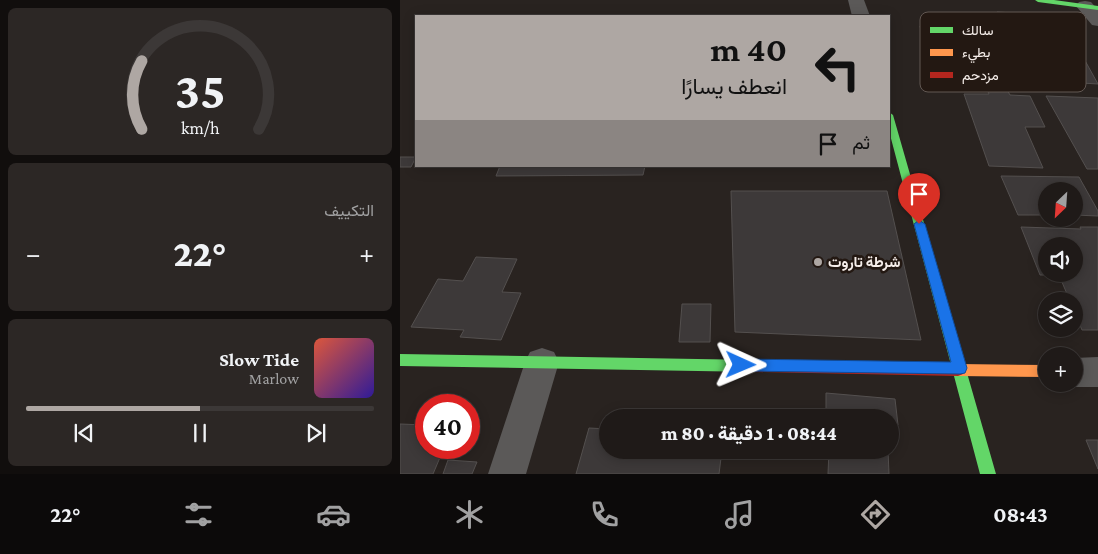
<!DOCTYPE html>
<html lang="ar">
<head>
<meta charset="utf-8">
<style>
  body { margin:0; font-family:"Crimson Pro",Vazirmatn,serif; background:#2c2725; color:#f1f3f6; direction:rtl; height:100vh; display:flex; flex-direction:column; font-size:19px; white-space:nowrap }
  * { box-sizing:border-box; margin:0 }
  p { font-size:16px; color:#a1a1a2 }
  .icon { flex:none; width:28px; height:28px; fill:none; stroke:currentColor; stroke-width:2; stroke-linecap:round; stroke-linejoin:round }
  .map { position:relative; flex:1; overflow:hidden; direction:ltr }
  .panel { display:flex; flex-direction:column; gap:8px; padding:8px; background:#110e0d; width:400px }
  .panel>* { flex:none }
  .hud { position:absolute; left:15px; top:15px; width:475px; height:152px; border-radius:0px; box-shadow:0 2px 12px #0003,0 0 0 1px #3c3837; direction:rtl; background:#aea7a3; color:#111; overflow:hidden }
  .needle { width:32px; rotate:205deg }
  .controls { position:absolute; left:638px; top:182px; display:grid; gap:10px }
  .controls a { display:grid; place-items:center; width:45px; height:45px; border-radius:50%; background:#1f1a18; box-shadow:0 2px 12px #0003,0 0 0 1px #3c3837; font-size:25px }
  .speed { position:absolute; left:15px; top:394px; display:flex; gap:10px; font-size:25px; font-weight:700; text-align:center }
  .speed>* { display:grid; place-content:center; width:65px; height:65px; border-radius:50%; background:#1f1a18; box-shadow:0 2px 12px #0003,0 0 0 1px #3c3837; line-height:1 }
  .speed .limit { border:8px solid #d22; background:#fff; color:#111 }
  .pin { position:absolute; display:grid; place-items:center; width:42px; height:42px; color:#fff; margin:-51px -21px; border-radius:50% 50% 50% 0; rotate:-45deg; box-shadow:0 0 5px #0007 }
  .pin .icon { rotate:45deg }
  .me { position:absolute; width:55px; margin:-28px; rotate:91deg; stroke-linejoin:round; filter:drop-shadow(0 0 4px #0008) }
  .turn { display:flex; align-items:center; gap:18px; height:105px; padding:0 20px; font-size:22px }
  .turn .icon { width:65px; height:65px; stroke-width:2.5 }
  .turn b { display:block; font-size:35px; line-height:42px }
  .then { display:flex; align-items:center; height:48px; padding:0 20px; background:#0003; gap:10px; font-size:19px }
  .big { font-size:38px; font-weight:800; line-height:1.1 }
  .panel .card { flex:1; display:flex; flex-direction:column; justify-content:center; gap:8px; min-width:0; padding:0 18px; border-radius:8px; background:#2c2725 }
  .panel .dial { align-items:center; gap:0 }
  .dial svg { height:130px; overflow:visible; fill:none; stroke:#3c3837; stroke-width:7; stroke-linecap:round; text-anchor:middle }
  .dial text { fill:#f1f3f6; stroke:none }
  .song { display:flex; align-items:center; gap:15px }
  .cover { width:60px; height:60px; border-radius:8px; background:linear-gradient(135deg,hsl(10 70% 55%),hsl(250 70% 35%)) }
  .played { height:5px; border-radius:2px; background:linear-gradient(90deg,#aea7a3 50%,#3c3837 50%) }
  .keys { display:flex; justify-content:space-around; direction:ltr }
  .heat { display:flex; justify-content:space-between; align-items:center; font-size:28px; direction:ltr }
  .trip { position:absolute; left:199px; top:409px; width:300px; height:50px; border-radius:25px; background:#1f1a18; box-shadow:0 2px 12px #0003,0 0 0 1px #3c3837; font-weight:800; line-height:50px; text-align:center; direction:rtl }
  .dock { display:flex; height:80px; justify-content:space-around; align-items:center; background:#0c0a0a; color:#a1a1a2 }
  .dock .icon { width:35px; height:35px }
  .dock .active { color:#aea7a3 }
  .dock b { font-size:22px; color:#f1f3f6 }
  main { display:flex; flex:1; min-height:0 }
  .map>svg:first-child { display:block }
  .building { fill:#3d3939; stroke:#54504f; fill-rule:evenodd }
  .lines { fill:none; stroke-linecap:round; stroke-linejoin:round }
  .street { fill:#5b5958; fill-rule:evenodd }
  .fast { fill:#63d668; fill-rule:evenodd }
  .slow { fill:#ff974d; fill-rule:evenodd }
  .jam { fill:#b3261e; fill-rule:evenodd }
  .route { fill:#1a73e8; stroke:#114b97 }
  .poi-dot { fill:#aea7a3; stroke:#231812; stroke-width:2 }
  .labels { text-anchor:middle; stroke-width:5; stroke-linejoin:round; paint-order:stroke }
  .poi-label { font-size:15px; font-weight:bold; fill:#f6eeea; stroke:#231812; text-anchor:start }
  .key { fill:#231812; stroke:#625853; stroke-width:1 }
  .key-label { font-size:14px; fill:#f6eeea }
</style>
</head>
<body>
<main>
<div class="map">
<svg width="698" height="474" viewBox="0 0 698 474">
  <rect width="100%" height="100%" fill="#292320"/>
  <path class="building" d="M597 12 665 16 681 56 625 52 620 37 604 36Z
    M520 26 596 29 621 84 546 81 539 57H545L540 39H523Z
    M622 54 683 57 698 84 632 80Z
    M586 87 606 88 610 95 630 96 645 127H625L643 168 589 166 564 94H589Z
    M646 96 698 98V169H687Z
    M0 157H16L11 167H0Z
    M100 166H245L243 175 96 176Z
    M601 176 679 177 698 211V216L674 215V191H646V215H618Z
    M331 191H487L521 340 335 332Z
    M621 227 681 229 680 227H698V330H682L674 311V301H670L659 275H640ZM646 246H674V274H646Z
    M76 257 117 259 102 292 121 293 101 340 60 337 64 330 11 327 38 279 63 281Z
    M282 304H311L310 342H279Z
    M426 393 495 399 498 425 490 424V418H426Z
    M0 424 26 425V448H44L33 474H0Z
    M189 428 208 429V450H322L319 474H176Z
    M686 440H698V469Z
    M429 450H488L489 474H428Z
    M48 460 77 462 72 474H43Z"/>
  <g class="lines">
    <path class="street" d="M448 0H464L470 16H452Z
      M685 1 691 2 698 10V26L692 25 676 6 679 2Z
      M142 348 154 352 159 362 126 474H88L125 362 130 352Z
      M698 357V387H674L666 384H674V358Z"/>
    <path class="fast" d="M635 0H654L698 6V10L638 2Z
      M489 112 493 115 596 474H580L489 131Z
      M0 354 356 360 361 362 363 366 361 370 356 372 0 366Z"/>
    <path class="slow" d="M558 364 646 365V377L558 376 553 374 551 370 553 366Z"/>
    <path class="jam" d="M356 360 558 364 563 366 565 370 563 374 558 376 356 372 351 370 349 366 351 362Z"/>
  </g>
  <path class="route" d="M519 220 525 224 567 368 565 373 560 374 341 371 336 369 334 365 336 361 341 359 551 362 514 224Z"/>
  <circle class="poi-dot" cx="418" cy="262" r="5"/>
  <g class="labels">
    <g class="poi-label">
      <text x="428" y="267">شرطة تاروت</text>
    </g>
  </g>
  <rect x="520" y="12" width="166" height="80" rx="8" class="key"/>
  <rect x="530" y="27" width="23" height="6" fill="#63d668"/>
  <rect x="530" y="49" width="23" height="7" fill="#ff974d"/>
  <rect x="530" y="72" width="23" height="6" fill="#b3261e"/>
  <g class="key-label">
    <text x="562" y="35">سالك</text>
    <text x="562" y="57">بطيء</text>
    <text x="562" y="80">مزدحم</text>
  </g>
</svg>
<div class="controls">
<a><svg class="needle" viewBox="-14 -14 28 28"><path d="M0-13l5 13h-10z" fill="#e53935"/><path d="M0 13l5-13h-10z" fill="#a1a1a2"/></svg></a>
<a><svg class="icon" aria-label="sound" viewBox="0 0 24 24"><path d="M4 9h4l5-4v14l-5-4H4zM17 9q2 3 0 6"/></svg></a>
<a><svg class="icon" aria-label="layers" viewBox="0 0 24 24"><path d="M12 4l9 5-9 5-9-5zM3 14l9 5 9-5"/></svg></a>
<a>+</a>
</div>
<div class="speed"><div class="limit">40</div></div>
<div class="pin" style="left:519px;top:224px;background:#d93025"><svg class="icon" aria-label="arrive" viewBox="0 0 24 24"><path d="M6 21V4h12l-3 4 3 4H6"/></svg></div>
<svg class="me" style="left:341px;top:365px" viewBox="-20 -20 40 40"><path d="M0-17L14 15 0 8-14 15z" fill="#1a73e8" stroke="#fff" stroke-width="4"/></svg>
<div class="trip">08:44 · 1 دقيقة · 80 m</div>
<div class="hud">
<div class="turn"><svg class="icon" aria-label="left" viewBox="0 0 24 24"><path d="M17 20v-9H6M10 6l-5 5 5 5"/></svg><div><b>40 m</b>انعطف يسارًا</div></div>
<div class="then">ثم<svg class="icon" aria-label="arrive" viewBox="0 0 24 24"><path d="M6 21V4h12l-3 4 3 4H6"/></svg></div>
</div>
</div>
<section class="panel">
<div class="card dial"><svg viewBox="0 0 100 80">
<path d="M14 69A42 42 0 1 1 86 69"/>
<path d="M14 69A42 42 0 0 1 14 27" stroke="#aea7a3"/>
<text x="50" y="56" font-size="32" font-weight="700">35</text>
<text x="50" y="72" font-size="11">km/h</text>
</svg></div>
<div class="card"><p>التكييف</p>
<div class="heat"><a>−</a><b class="big">22°</b><a>+</a></div>
</div>
<div class="card">
<div class="song"><i class="cover"></i><div><b>Slow Tide</b><p>Marlow</p></div></div>
<div class="played"></div>
<div class="keys"><svg class="icon" aria-label="previous" viewBox="0 0 24 24"><path d="M18 5L8 12l10 7zM5 5v14"/></svg><svg class="icon" aria-label="pause" viewBox="0 0 24 24"><path d="M8 5v14M16 5v14"/></svg><svg class="icon" aria-label="next" viewBox="0 0 24 24"><path d="M6 5l10 7-10 7zM19 5v14"/></svg></div>
</div>
</section>
</main>
<nav class="dock">
<b>08:43</b>
<svg class="icon active" aria-label="directions" viewBox="0 0 24 24"><path d="M12 3l9 9-9 9-9-9zM9 14v-3h6M13 9l2 2-2 2"/></svg>
<svg class="icon" aria-label="music" viewBox="0 0 24 24"><path d="M9 18V5l10-2v13"/><circle cx="6" cy="18" r="3"/><circle cx="16" cy="16" r="3"/></svg>
<svg class="icon" aria-label="phone" viewBox="0 0 24 24"><path d="M5 4h4l2 5-3 2q2 4 5 5l2-3 5 2v4C11 20 4 13 5 4z"/></svg>
<svg class="icon" aria-label="climate" viewBox="0 0 24 24"><path d="M12 3v18M4 7l16 10M4 17L20 7"/></svg>
<svg class="icon" aria-label="car" viewBox="0 0 24 24"><path d="M5 17H2v-5l4-1 3-4h7l3 4 3 1v5h-3M9 17h6M6 11h13"/><circle cx="7" cy="17" r="2"/><circle cx="17" cy="17" r="2"/></svg>
<svg class="icon" aria-label="filters" viewBox="0 0 24 24"><path d="M4 7h16M4 17h16"/><circle cx="9" cy="7" r="2"/><circle cx="15" cy="17" r="2"/></svg>
<b>22°</b>
</nav>
</body>
</html>
